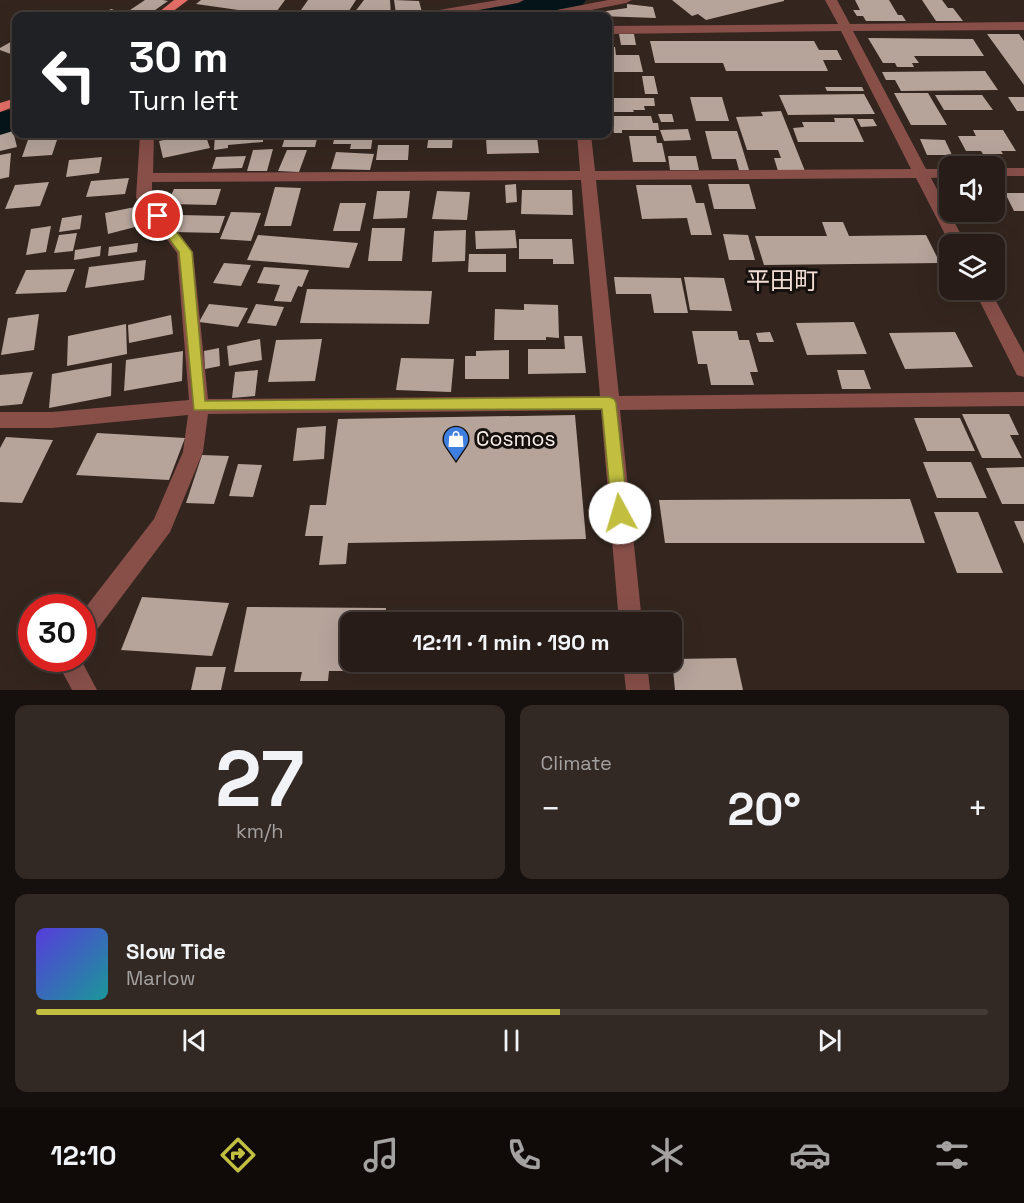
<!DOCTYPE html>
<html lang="en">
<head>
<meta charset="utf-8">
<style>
  body { margin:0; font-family:"Space Grotesk","Noto Sans JP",sans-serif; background:#332924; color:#f1f3f6; height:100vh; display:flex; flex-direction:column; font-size:22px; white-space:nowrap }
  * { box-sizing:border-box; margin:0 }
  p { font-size:20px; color:#a4a1a1 }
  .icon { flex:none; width:33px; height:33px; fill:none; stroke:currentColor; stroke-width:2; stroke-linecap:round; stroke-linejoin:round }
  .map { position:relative; height:690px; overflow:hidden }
  .sheet { display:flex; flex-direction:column; gap:15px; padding:15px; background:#150f0d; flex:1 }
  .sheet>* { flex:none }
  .hud { position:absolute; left:12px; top:12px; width:600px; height:126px; border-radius:12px; box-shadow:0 6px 24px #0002,0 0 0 2px #433a36; background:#202124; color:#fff; overflow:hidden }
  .controls { position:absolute; left:939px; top:156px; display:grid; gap:12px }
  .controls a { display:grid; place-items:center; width:66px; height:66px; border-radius:12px; background:#271c17; box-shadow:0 6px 24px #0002,0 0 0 2px #433a36; font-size:30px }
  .speed { position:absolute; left:18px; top:594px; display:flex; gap:12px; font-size:30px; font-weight:700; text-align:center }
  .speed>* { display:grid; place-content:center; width:78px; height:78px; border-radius:50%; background:#271c17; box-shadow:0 6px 24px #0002,0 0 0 2px #433a36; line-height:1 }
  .speed .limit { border:9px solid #d22; background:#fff; color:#111 }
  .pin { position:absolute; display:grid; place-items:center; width:51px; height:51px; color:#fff; margin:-26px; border:3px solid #fff; border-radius:50%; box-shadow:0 2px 6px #0007 }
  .me { position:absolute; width:66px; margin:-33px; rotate:354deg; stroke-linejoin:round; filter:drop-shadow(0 0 4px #0008) }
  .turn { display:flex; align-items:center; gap:21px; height:126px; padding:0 18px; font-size:27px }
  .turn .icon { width:78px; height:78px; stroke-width:2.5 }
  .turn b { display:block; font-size:42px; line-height:51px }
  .big { font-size:45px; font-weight:800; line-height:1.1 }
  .sheet .card { flex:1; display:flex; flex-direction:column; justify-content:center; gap:9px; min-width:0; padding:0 21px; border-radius:12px; background:#332924 }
  .sheet .dial { align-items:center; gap:0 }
  .dial b { font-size:78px; line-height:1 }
  .song { display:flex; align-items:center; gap:18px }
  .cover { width:72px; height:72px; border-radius:9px; background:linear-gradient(135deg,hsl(250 70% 55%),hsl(180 70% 35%)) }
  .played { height:6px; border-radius:3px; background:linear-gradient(90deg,#c1be40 55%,#433a36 55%) }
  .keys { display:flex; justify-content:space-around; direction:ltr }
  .heat { display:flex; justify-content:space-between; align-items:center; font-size:33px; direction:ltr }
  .sheet .tiles { flex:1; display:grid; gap:15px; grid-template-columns:1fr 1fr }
  .card:last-child { grid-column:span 2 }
  .trip { position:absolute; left:340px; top:612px; width:342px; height:60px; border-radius:12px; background:#271c17; box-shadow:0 6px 24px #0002,0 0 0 2px #433a36; font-weight:800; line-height:60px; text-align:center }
  .tab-bar { display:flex; height:96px; justify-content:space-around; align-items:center; background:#100b09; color:#a4a1a1 }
  .tab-bar .icon { width:42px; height:42px }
  .tab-bar .selected { color:#c1be40 }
  .tab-bar b { font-size:27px; color:#f1f3f6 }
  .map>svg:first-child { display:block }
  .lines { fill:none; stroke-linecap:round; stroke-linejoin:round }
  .river { fill:#061519; fill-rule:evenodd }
  .building { fill:#b6a49b }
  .minor { fill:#884f49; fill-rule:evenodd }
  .major { fill:#e46f66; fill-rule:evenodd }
  .route { fill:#c1be40; stroke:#7d7c2a; stroke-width:1.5 }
  .labels { text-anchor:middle; stroke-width:6; stroke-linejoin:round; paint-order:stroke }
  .poi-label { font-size:21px; fill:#faf0ec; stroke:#17110e; text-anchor:start }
  .quarter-label { font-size:24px; fill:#f0ddd4; stroke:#17110e }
</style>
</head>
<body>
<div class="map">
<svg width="1024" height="690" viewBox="0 0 1024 690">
  <rect width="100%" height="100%" fill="#34261f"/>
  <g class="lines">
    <path class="river" d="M515 0H586L581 7 539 16H470L475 8Z
      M16 109V133L0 138V112Z"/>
  </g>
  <path class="building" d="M145 0H163L168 1 148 15 130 10Z
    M201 0H285L274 15 196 4Z
    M308 0H356L347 14 301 10Z
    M364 0H390L391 16H357L354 13Z
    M394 0 419 1 422 12 396 14Z
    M672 0H784V1L706 20 698 14 692 16Z
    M855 0H889L898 15H902L906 21H866L863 16H857L853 10H860Z
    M922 0H942L948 8H953L963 21H936Z
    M627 4 653 7 656 18 599 16V12L627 8Z
    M111 9 135 16H99Z
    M178 11 207 15V16H172Z
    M619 34H634L636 45H621Z
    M987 34H1019L1024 41V85Z
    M868 38 973 39 984 56H914L919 63H912L914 67H897L895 63H883Z
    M16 39V56L0 50V48Z
    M650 41H814L819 50H837L842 60H823L828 71H726L723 63H655Z
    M608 47H615L616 55H639L643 72H608Z
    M985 71 998 90 901 91 895 80H886L882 72Z
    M642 76H654L658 94H645Z
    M825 87H862L864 91H827Z
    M894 93H928L947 125H911Z
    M864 94 875 114 788 115 779 95Z
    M935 95H982L993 110H944Z
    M690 97H722L729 121H696Z
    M1008 97H1024V111H1017Z
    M612 98H654L655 106H644L645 110H633L634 112H614Z
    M781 111 805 171H778L774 158H781L778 150H747L736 117 763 116 761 112Z
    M658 114H672L674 122H661Z
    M611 116H651L653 123H658L659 130H622V133H614Z
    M834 118H853L864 142H798L793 128 804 127 802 122H835Z
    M857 119H873L877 126 861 127Z
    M688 129 691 140 664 141 660 130Z
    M973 130H1003L1016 151H1001L1003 154H983L981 151H966L958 136H976Z
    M13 131 17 147 0 151V135Z
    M705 131H737L749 170H739L736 159H712Z
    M30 134H59L52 155 22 157Z
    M193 134H205L210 148 163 158 159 141Z
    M215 134H229V138L244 137V134H263V142L228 145V148L214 150Z
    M286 134H318L315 147H282Z
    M429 134H453L452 148H427Z
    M335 135H373L371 149H350L351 144H333Z
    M629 136H656L657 143H662L666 162H633Z
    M537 137 539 153 487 154 486 138Z
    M920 139 945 140 952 155H927Z
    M378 145H409L408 160H376Z
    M273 149 267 171H247L253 150Z
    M287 150H307L299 172 278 171Z
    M336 152 374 154 370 170 331 169Z
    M11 153 9 177 0 179V155Z
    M246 156 242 168 212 169 216 157Z
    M668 156H696L699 170H670Z
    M102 157 99 173 66 177 69 160Z
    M129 178 125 194 86 197 91 181Z
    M49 182 40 206 5 209 15 185Z
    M994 183 1007 203H994Z
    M516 184 517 202 506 203 505 185Z
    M708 184H749L756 209H714Z
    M636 185H691L696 203H704L712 235H691L687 218 642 219Z
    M275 187 301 188 291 226H264Z
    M174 189H221L216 205 167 204Z
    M522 190H572L573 215 521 214Z
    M377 191H410L407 218 373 219Z
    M437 191 470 192 467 220 432 219Z
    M1005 193H1024V211H1014Z
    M340 203H366L360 231H333Z
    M135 207 139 226 108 234 105 213Z
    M231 212 261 213 251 241 220 239Z
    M82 215 80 229 59 232 62 218Z
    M179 215 225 216 219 233 173 232Z
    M822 222H843L849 236 926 235 940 263 764 265 755 236H827Z
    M51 226 46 252 26 255 31 229Z
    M372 228H405L402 261H368Z
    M466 230 465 261 432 262 434 231Z
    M515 230 517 248 476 249 475 231Z
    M77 233 73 251 54 253 59 235Z
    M723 234 748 235 755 260H729Z
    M258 235 358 243 349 268 247 260Z
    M519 239H572L574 264H553V259H519Z
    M138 243 137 252 108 256 109 247Z
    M101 246 100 256 74 260 75 250Z
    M469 254H506V272H468Z
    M146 260 144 280 85 288 89 267Z
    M224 263 251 265 241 286 213 283Z
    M264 267 309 270 302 287 298 286 291 302 274 301 280 285 257 283Z
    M75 269 66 292 15 294 26 270Z
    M614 277 681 278 688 313H654L651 294H616Z
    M684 277 724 278 732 311 690 310Z
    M307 289 432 291 429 324 300 323Z
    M209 304 248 308 238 327 199 322Z
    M256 304 284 307 276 326 247 323Z
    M524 304 558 305 559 338 546 337V340H494L495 309 524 310Z
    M39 314 34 350 1 355 8 318Z
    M171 315 173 334 129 343 128 325Z
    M854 322 867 354 807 355 796 323Z
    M126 324 127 354 67 366 68 336Z
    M692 331H737L739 340H749L758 372H750L754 385H711L707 364H698Z
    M770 332 774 342H759L756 333Z
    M955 332 973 367 905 369 889 333Z
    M564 336H582L586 373 528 374V349H565Z
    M260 339 262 360 229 366 227 346Z
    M322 339 315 381 268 382 276 340Z
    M219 348 220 366 205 369 204 351Z
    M509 350V379H465V356H476V351Z
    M183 351 182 381 124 391 126 360Z
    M401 358 454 359 451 392 396 390Z
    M112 363 111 396 49 408 52 374Z
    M258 370 255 396 232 398 235 372Z
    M837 370H864L871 389H842Z
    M33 372 22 404 0 406V375Z
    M962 414H1009L1019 435H1010L1022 458H982Z
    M575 415 586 539 348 543 346 564 319 565 323 536H305L310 505H326L338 419Z
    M914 418H960L975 451H927Z
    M326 426 324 459 293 461 297 428Z
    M97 433 185 438 169 480 76 475Z
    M6 437 53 440 22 503 0 502V448Z
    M202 455 229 456 214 504 186 503Z
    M923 462H971L987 498H937Z
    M238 464 262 465 253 497 229 496Z
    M1024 467V504H1002L986 468Z
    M910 499 925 543H665L659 500Z
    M934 512H978L1003 573H957Z
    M1014 521H1024V544Z
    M142 597 229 603 212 656 121 650Z
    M247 607 386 608 385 622H351V662H381L380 671H329L328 681H300L302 672H234Z
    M736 658 743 690H675L672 659Z
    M196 667H226L221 690H191Z"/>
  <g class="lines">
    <path class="minor" d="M498 0H524L518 3 444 16H421L427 12Z
      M608 0H632L626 3 561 16H540L546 12Z
      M825 0H837L850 24 1024 22V30L853 31 926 169H950V177L931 178 966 244H950L916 178 596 180 619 396 1024 392V406L620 410 642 622H619L601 410 208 414 203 452 170 532 90 639 82 642V612L154 519 183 452 188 415 52 428H0V412H52L189 400 177 253 136 198 140 134H154L153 173 580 171 577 134H591L595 171 911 169 841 31 608 34V26L838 24ZM581 180 600 396 208 399 193 252 152 198V182Z
      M994 168H1024V176H994Z
      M974 290H990L1024 353V377L1017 375Z
      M55 658H80L97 690H72Z
      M623 662H647L650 690H626Z"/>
    <path class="major" d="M174 0H188L167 16H154Z
      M16 98V106L0 112V103Z"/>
  </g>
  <path class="route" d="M158 212 162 213 192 252 205 401 609 397 614 399 616 403 628 513 626 518 620 520 614 518 612 513 602 409 194 410 179 252 152 216Z"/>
  <defs>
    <g id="shop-pin" transform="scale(1.35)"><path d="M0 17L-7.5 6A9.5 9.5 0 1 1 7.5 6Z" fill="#3f7fe0" stroke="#17110e"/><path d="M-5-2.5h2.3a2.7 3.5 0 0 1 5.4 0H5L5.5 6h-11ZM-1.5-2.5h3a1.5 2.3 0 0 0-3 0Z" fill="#fff"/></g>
  </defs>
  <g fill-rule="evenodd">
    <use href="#shop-pin" x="456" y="439"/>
  </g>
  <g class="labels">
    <g class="poi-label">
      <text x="476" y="446">Cosmos</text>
    </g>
    <g class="quarter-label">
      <text x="782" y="289">平田町</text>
    </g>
  </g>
</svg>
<div class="controls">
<a><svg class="icon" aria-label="sound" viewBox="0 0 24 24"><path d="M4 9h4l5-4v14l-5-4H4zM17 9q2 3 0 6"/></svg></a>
<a><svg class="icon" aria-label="layers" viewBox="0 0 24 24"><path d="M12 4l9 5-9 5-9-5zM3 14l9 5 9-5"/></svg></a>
</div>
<div class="speed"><div class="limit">30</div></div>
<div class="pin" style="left:158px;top:216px;background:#d93025"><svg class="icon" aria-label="arrive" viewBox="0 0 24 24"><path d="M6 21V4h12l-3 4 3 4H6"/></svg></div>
<svg class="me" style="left:620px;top:513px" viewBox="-20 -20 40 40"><circle r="19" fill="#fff"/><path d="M0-13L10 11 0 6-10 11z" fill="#c1be40"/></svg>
<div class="trip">12:11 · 1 min · 190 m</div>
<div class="hud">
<div class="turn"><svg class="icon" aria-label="left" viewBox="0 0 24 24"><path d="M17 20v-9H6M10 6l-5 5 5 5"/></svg><div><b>30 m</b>Turn left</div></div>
</div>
</div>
<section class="sheet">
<div class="tiles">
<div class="card dial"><b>27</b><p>km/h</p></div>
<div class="card"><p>Climate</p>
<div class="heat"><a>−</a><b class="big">20°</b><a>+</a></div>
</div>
<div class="card">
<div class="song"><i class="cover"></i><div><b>Slow Tide</b><p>Marlow</p></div></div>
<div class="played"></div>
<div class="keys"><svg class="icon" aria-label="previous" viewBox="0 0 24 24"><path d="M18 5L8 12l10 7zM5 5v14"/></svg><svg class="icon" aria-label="pause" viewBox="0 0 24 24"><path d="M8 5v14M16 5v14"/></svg><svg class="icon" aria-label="next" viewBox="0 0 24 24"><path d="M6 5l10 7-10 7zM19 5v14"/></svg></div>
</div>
</div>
</section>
<nav class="tab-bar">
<b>12:10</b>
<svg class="icon selected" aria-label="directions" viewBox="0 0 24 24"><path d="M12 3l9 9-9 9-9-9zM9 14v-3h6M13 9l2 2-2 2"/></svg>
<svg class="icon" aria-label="music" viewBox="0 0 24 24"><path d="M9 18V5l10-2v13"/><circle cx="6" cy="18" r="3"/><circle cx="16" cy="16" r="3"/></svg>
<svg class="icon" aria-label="phone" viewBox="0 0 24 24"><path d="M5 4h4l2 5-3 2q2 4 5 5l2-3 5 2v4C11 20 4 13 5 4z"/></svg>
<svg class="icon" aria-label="climate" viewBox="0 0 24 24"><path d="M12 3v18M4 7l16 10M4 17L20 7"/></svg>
<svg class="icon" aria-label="car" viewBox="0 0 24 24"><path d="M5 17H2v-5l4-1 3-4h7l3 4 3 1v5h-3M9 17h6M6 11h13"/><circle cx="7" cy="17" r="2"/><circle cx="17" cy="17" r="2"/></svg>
<svg class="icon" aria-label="filters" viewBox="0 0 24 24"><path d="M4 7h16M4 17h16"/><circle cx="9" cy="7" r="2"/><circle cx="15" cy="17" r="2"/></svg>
</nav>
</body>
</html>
